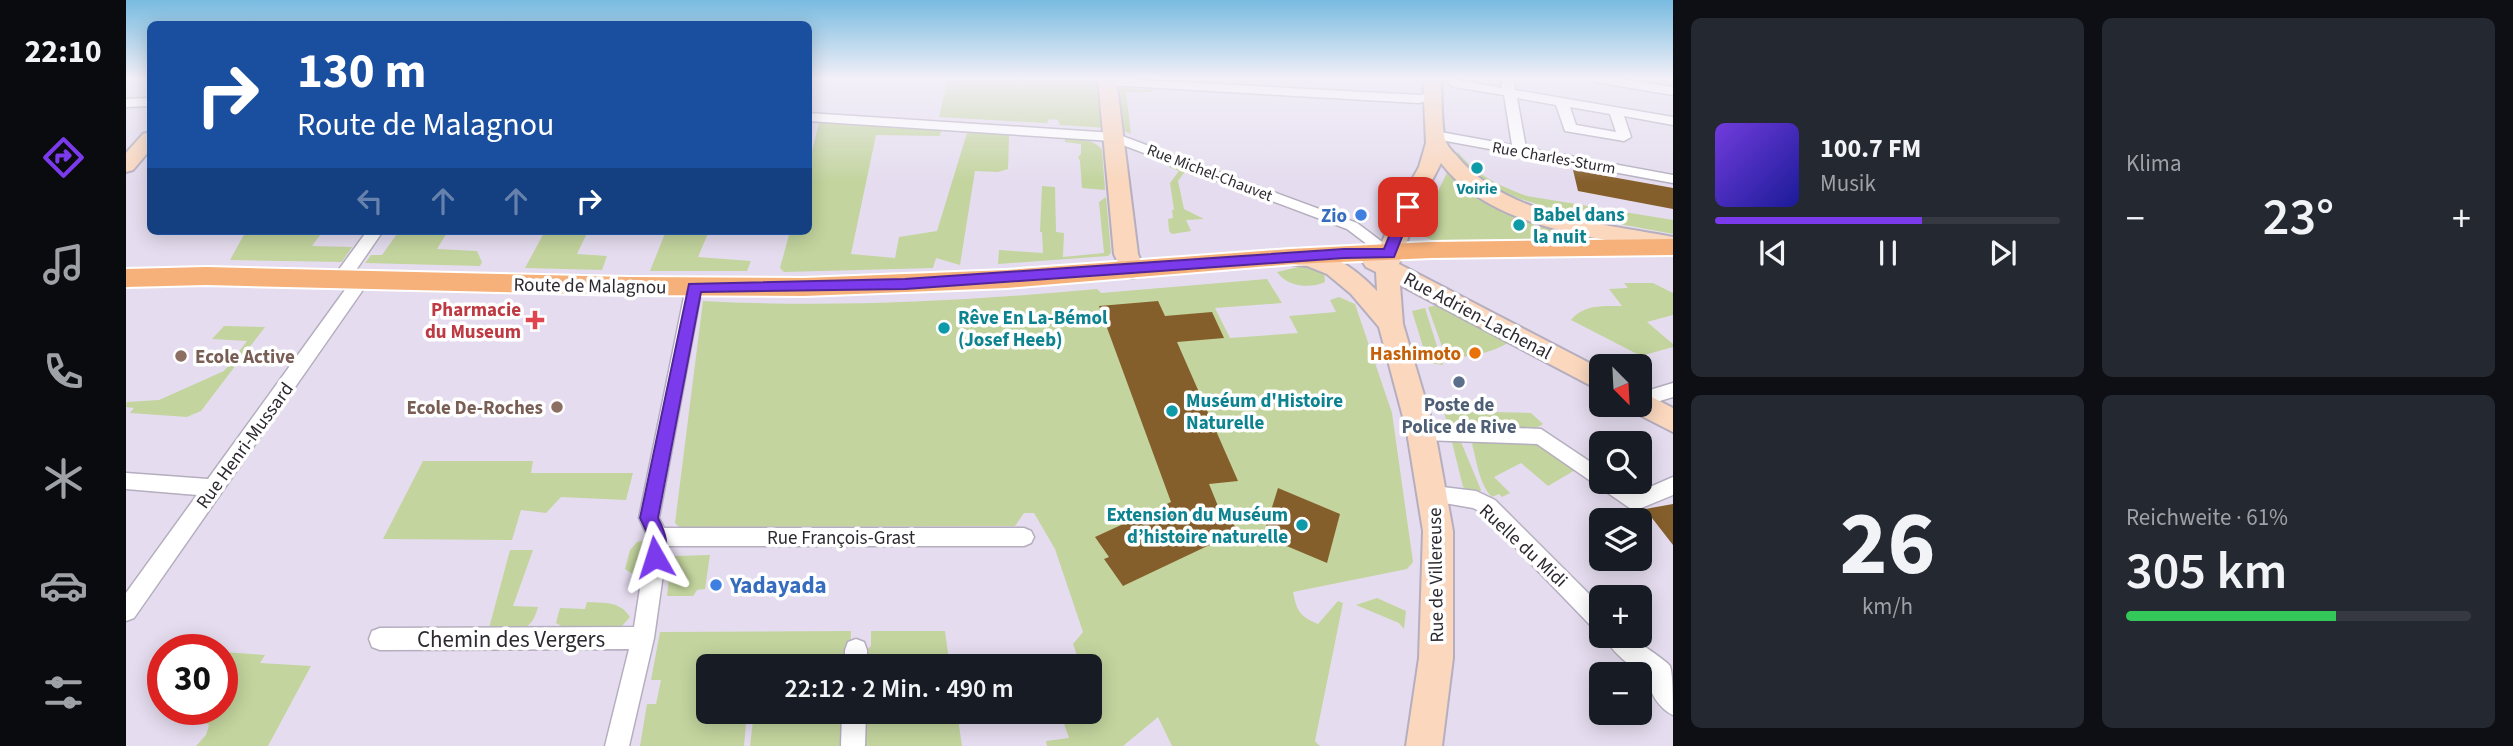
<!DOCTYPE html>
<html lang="de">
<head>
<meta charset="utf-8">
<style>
  body { margin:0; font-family:"Source Sans 3",sans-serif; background:#242831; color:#f1f3f6; height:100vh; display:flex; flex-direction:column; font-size:26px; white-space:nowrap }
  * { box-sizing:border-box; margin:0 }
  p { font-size:23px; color:#9ea1a6 }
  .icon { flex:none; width:38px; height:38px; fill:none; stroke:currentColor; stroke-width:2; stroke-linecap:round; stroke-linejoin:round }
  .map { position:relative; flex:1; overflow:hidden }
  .details { display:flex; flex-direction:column; gap:18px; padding:18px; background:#0d0f14; width:840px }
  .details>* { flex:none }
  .top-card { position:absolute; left:21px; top:21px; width:665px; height:214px; border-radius:10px; box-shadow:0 4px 18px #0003; background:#1a4fa0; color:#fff; overflow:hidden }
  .needle { width:46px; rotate:156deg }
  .tools { position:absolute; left:1463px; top:354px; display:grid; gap:14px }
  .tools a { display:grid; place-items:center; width:63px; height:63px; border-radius:10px; background:#171b24; box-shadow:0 4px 18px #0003; font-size:35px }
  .speed { position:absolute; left:21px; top:634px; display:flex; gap:14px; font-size:35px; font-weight:700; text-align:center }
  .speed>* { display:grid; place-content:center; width:91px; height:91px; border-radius:50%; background:#171b24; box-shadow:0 4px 18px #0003; line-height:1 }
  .speed .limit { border:10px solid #d22; background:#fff; color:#111 }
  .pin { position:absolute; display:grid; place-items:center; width:60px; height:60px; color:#fff; margin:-30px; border-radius:14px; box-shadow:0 4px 10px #0006 }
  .me { position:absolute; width:77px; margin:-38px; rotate:354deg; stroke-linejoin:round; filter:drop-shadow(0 0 5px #0008) }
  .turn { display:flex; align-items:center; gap:24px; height:147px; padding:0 35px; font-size:32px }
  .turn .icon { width:91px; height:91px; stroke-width:2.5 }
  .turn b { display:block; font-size:49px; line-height:60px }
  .lanes { display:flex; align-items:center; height:66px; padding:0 35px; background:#0003; justify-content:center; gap:35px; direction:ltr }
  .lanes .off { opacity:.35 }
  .big { font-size:52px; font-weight:600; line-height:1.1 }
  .details .tile { flex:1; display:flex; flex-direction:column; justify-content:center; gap:10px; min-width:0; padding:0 24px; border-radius:10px; background:#242831 }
  .details .dial { align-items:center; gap:0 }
  .dial b { font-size:91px; line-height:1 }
  .song { display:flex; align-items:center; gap:21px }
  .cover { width:84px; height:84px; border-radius:10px; background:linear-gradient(135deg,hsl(260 70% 55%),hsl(240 70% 35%)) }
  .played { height:7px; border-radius:4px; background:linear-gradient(90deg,#7c3aed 60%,#363941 60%) }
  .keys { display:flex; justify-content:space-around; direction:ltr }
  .heat { display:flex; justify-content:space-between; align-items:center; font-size:38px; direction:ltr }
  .charge { height:10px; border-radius:5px; background:linear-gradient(90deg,#34c759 61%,#363941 0) }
  .details .tiles { flex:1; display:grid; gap:18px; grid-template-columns:repeat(2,1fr) }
  .trip { position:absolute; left:570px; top:654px; width:406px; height:70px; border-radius:10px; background:#171b24; box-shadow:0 4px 18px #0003; font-weight:600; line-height:70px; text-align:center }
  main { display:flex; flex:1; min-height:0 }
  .tab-bar { display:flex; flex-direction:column; width:126px; justify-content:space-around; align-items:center; background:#090b0e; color:#9ea1a6 }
  .tab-bar .icon { width:49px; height:49px }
  .tab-bar .on { color:#7c3aed }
  .tab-bar b { font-size:32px; color:#f1f3f6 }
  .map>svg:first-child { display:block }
  .green { fill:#c3d49e }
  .building { fill:#855f2b }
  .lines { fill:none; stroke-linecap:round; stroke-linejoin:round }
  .street-casing { stroke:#b5aebf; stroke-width:3 }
  .secondary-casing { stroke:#b5aebf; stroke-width:4 }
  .primary-casing { stroke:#fff; stroke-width:4 }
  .street { fill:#fff; fill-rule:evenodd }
  .secondary { fill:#fad7bd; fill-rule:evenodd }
  .primary { fill:#f6b07a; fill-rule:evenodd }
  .route { fill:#7c3aed; stroke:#51269a; stroke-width:2 }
  .culture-dot { fill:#0f9aa8; stroke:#fff; stroke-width:2.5 }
  .shop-dot { fill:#3f7fe0; stroke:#fff; stroke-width:2.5 }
  .health-dot { fill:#e0444e; stroke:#fff; stroke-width:2.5 }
  .food-dot { fill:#e8710a; stroke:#fff; stroke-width:2.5 }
  .education-dot { fill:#8d6e63; stroke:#fff; stroke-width:2.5 }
  .service-dot { fill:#5c6f8a; stroke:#fff; stroke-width:2.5 }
  .labels { text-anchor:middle; stroke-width:7; stroke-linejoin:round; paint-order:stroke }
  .far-street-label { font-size:16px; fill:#2c2930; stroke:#fff }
  .far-culture-label { font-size:16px; font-weight:bold; fill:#0d838f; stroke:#fff }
  .culture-label { font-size:19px; font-weight:bold; fill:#0d838f; stroke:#fff; text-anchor:start }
  .shop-label { font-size:19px; font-weight:bold; fill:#366cbe; stroke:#fff; text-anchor:end }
  .street-label { font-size:19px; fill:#2c2930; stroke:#fff }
  .health-label { font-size:19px; font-weight:bold; fill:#be3a42; stroke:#fff; text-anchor:end }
  .food-label { font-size:19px; font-weight:bold; fill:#c56008; stroke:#fff; text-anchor:end }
  .education-label { font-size:19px; font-weight:bold; fill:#785e54; stroke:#fff; text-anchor:start }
  .service-label { font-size:19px; font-weight:bold; fill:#4e5e75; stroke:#fff }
  .near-shop-label { font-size:23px; font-weight:bold; fill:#366cbe; stroke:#fff; text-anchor:start }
  .near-street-label { font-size:23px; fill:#2c2930; stroke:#fff }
</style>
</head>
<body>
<main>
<nav class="tab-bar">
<b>22:10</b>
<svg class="icon on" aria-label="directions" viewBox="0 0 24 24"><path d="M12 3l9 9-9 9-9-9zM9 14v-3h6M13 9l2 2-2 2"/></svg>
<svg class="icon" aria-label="music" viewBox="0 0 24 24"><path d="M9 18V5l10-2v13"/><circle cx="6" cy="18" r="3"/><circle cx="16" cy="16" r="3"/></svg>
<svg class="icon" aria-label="phone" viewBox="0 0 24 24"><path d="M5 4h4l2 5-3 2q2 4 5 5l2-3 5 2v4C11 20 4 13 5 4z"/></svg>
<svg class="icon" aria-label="climate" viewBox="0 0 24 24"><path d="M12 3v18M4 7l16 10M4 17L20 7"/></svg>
<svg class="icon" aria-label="car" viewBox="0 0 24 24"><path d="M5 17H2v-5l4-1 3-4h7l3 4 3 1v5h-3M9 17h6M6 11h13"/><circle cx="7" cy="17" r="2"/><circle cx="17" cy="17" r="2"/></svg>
<svg class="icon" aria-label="filters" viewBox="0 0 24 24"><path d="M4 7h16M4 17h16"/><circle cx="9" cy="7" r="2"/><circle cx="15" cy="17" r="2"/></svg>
</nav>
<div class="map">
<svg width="1547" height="746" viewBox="0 0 1547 746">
  <rect width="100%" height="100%" fill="#e5ddef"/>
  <path class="green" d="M822 78H975L980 128 934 125 932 120 923 119 921 123 813 117Z
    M994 88 1026 90V92H1000L1005 134 996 130 991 90Z
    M693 123 815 130 814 136 750 135 725 254 769 258 773 237 811 231 841 133 883 135 882 169 872 172 849 171 834 265 810 258 807 268 658 272 654 268 664 231H682L683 163Z
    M939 139C953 139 967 138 976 150L979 190 956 188 954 161 952 157 955 154V144L939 142Z
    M1331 151C1350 175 1373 186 1401 196L1547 220V234C1499 224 1346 205 1331 151Z
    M1046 165 1060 170 1052 181 1058 209 1078 219 1060 220 1065 231 1046 234 1043 231 1042 219 1047 218 1046 210H1048L1044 183 1053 171 1043 167Z
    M1321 173 1363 202 1482 239 1306 240 1297 236V221Z
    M916 186 929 187 930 232 938 233 937 257 978 253 973 202 980 197 985 253 982 256 872 264 873 250 917 253 916 232H914Z
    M120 231H197L186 246 226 247 216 262 104 260Z
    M273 231H322L311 249 351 251 356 262 354 266 239 263 245 255H256Z
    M419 231H462L451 254 481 256 476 270 399 268Z
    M540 231H583L572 257 625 261 621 271H524Z
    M1181 265 1198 270 1199 282C1184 289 1161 287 1151 272Z
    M1141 279 1156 303 1089 308 1104 338 1172 333 1163 316 1210 312 1204 300 1213 297 1229 304 1266 413 1287 562 1281 569 1167 592C1171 611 1173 616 1192 624L1212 601 1217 603 1189 741 1194 746H1046L1032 717 997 746H921L920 741 943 738 934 712H964V667H955L947 644 957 632 929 549 908 513H898L889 526 553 527 549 523 577 301C708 308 840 301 971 289L975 293Z
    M1498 283H1527L1547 293V315L1521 322 1547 344V347L1515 356 1445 320C1458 304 1477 306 1496 306L1483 289 1502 288Z
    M1313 305 1384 342C1363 354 1344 357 1320 358L1302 307Z
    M1299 308 1317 365 1302 363 1286 311Z
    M98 326 139 327 75 411 61 417 4 413 8 408 0 407 1 402 33 400 98 371 121 341 86 339Z
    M1317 408 1367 415V412L1405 413 1417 424 1410 428 1411 431 1323 430Z
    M1349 441 1411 443 1451 469 1422 486 1395 463 1368 477 1384 493 1376 497 1373 494 1366 497C1353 484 1351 462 1346 444Z
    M1326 442H1335L1355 490 1353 493 1343 492 1337 487Z
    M297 461H407L405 473H507L500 500 435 497 420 513 395 510 386 540 257 539Z
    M521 540 514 579 499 569 504 550 511 542Z
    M384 550H407L387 606 412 607C404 637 390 628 363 628Z
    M584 555 579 589 571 590 567 596H541L545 559 549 556Z
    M1251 598 1280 611 1278 629 1273 623 1230 605Z
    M461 602C479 603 494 601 504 617L496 626 437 627 430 623 434 608 459 609Z
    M725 631 724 667H583V712H621L618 746H514L521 704H530L535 680H525L534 632Z
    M745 631H819L824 667H740V651L745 646Z
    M96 652 139 655 134 663 185 666 142 746H70L80 735 83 725 54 709H96Z
    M628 712H723L721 746H624Z
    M739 712H831L836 746H738Z"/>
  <path class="building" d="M1447 170 1547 188V209L1452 191Z
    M1032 301 1039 316 1086 312 1098 338 1051 342 1112 481 1083 484 1092 506 1113 531 997 586 978 559 983 557 969 537 1045 502 973 306Z
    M1152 488 1214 514 1201 563 1137 536Z
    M1547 504V545L1519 509Z"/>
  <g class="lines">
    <g class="street-casing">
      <path id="street" d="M978 78 1293 95 1306 93 1312 97 1293 103 982 85 978 84Z
        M1375 78H1387L1389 90 1547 117V125L1498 116 1505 137 1498 141 1439 131 1430 105 1391 98 1400 148 1547 175V183L1304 138V132L1309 131 1386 145 1378 95 1328 87 1322 83 1328 79 1376 88ZM1444 107 1484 114 1490 132 1450 125Z
        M1464 78H1490L1547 87V95L1470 82Z
        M24 98V106L0 107V99Z
        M682 113 988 133 1231 223 1271 253 1268 257H1258L1221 229 986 141 682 121Z
        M241 231H257L221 283H209L207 279 209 275Z
        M235 274 241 276 243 280 241 284 8 618 0 621V593L71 495 0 489V473L82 479 229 276Z
        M568 281 576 287 533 518 538 528H898L905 531 908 537 905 543 898 546H541L528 638 503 746H479L503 649 254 650 246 647 243 639 246 631 254 628 508 627 522 537 513 518 560 287Z
        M1547 383V397L1514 407 1508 405 1514 404V393Z
        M1295 424 1415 429 1475 469V481H1494L1510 493 1547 477V495L1508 511 1411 444 1295 440 1288 437 1286 432 1288 427Z
        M1308 486 1350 491 1369 500 1475 606V631L1467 628 1355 512 1347 508 1301 500 1298 494 1301 488Z
        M1478 635H1505C1513 644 1540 660 1544 666 1547 674 1547 703 1547 715 1534 709 1522 692 1523 678 1506 667 1486 654 1478 635Z
        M730 639 738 642 741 650V667H719V650L722 642Z
        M716 712H740L739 746H715Z"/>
    </g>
    <g class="secondary-casing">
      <path id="secondary" d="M972 78H990L1012 254 1018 270 1014 276 1006 278 998 276 988 254Z
        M1297 78H1315C1316 93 1315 131 1320 142 1322 147 1327 152 1330 155 1380 217 1475 223 1547 237V253C1470 236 1366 230 1315 163L1293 206 1273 264 1475 369V391L1274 285 1277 324 1309 432 1327 531V658L1316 746H1280L1293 658 1297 531 1281 432 1253 327 1225 294 1201 274 1181 266 1156 263 1152 257 1156 251C1192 241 1227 266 1251 291L1250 272 1240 267 1236 261 1240 255 1251 254 1271 206 1293 167 1300 143Z
        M24 132V150L7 170 0 172V153L17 134Z
        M1514 391 1547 408V432L1504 410 1502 404H1514Z"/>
    </g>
    <g class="primary-casing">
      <path id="primary" d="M1547 239V255L1305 258 1168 264 881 288 678 296 503 295 80 285 0 287V269L80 267 503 277 678 278 881 270 1164 249 1305 242Z"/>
    </g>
    <use href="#street" class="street"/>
    <use href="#secondary" class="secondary"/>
    <use href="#primary" class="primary"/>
  </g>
  <linearGradient id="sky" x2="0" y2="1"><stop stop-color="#78bbe0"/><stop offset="0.43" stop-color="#f3f0f8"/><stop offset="1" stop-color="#f3f0f8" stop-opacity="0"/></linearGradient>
  <rect width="1547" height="182" fill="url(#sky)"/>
  <path class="route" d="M1282 203 1288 207 1268 257 1218 258 779 289 575 292 532 518C540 534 544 546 536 563L529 566 523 563 520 557 523 537 514 518 563 284 779 279 1218 249H1258L1275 207Z"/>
  <g class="culture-dot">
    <circle cx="1351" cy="168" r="7"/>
    <circle cx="1393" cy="225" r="7"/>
    <circle cx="818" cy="328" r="7"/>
    <circle cx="1046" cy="411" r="7"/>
    <circle cx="1176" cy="525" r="7"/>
  </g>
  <g class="shop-dot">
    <circle cx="1235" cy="215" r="7"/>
    <circle cx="590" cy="585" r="7"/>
  </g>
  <path class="health-dot" d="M405.5 309.5h7v7h7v7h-7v7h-7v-7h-7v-7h7z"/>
  <circle class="food-dot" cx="1349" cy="353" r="7"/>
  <g class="education-dot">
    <circle cx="55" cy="356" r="7"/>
    <circle cx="431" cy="407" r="7"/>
  </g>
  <circle class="service-dot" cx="1333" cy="382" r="7"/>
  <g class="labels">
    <g class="far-street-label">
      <text transform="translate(1428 157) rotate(10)" y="6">Rue Charles-Sturm</text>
      <text transform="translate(1084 172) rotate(21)" y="6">Rue Michel-Chauvet</text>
    </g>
    <g class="far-culture-label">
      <text x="1351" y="194">Voirie</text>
    </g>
    <g class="culture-label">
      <text x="1407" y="221">Babel dans<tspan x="1407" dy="22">la nuit</tspan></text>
      <text x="832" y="324">Rêve En La-Bémol<tspan x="832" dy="22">(Josef Heeb)</tspan></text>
      <text x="1060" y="407">Muséum d'Histoire<tspan x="1060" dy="22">Naturelle</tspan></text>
      <text x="1162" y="521" text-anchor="end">Extension du Muséum<tspan x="1162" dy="22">d’histoire naturelle</tspan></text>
    </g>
    <g class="shop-label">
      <text x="1221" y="222">Zio</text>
    </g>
    <g class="street-label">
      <text transform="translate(464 285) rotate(1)" y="7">Route de Malagnou</text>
      <text transform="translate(1352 315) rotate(28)" y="7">Rue Adrien-Lachenal</text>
      <text transform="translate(118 445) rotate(-54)" y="7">Rue Henri-Mussard</text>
      <text x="715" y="544">Rue François-Grast</text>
      <text transform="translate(1398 545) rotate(43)" y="7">Ruelle du Midi</text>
      <text transform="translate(1309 575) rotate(-91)" y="7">Rue de Villereuse</text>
    </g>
    <g class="health-label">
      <text x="395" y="316">Pharmacie<tspan x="395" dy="22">du Museum</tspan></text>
    </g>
    <g class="food-label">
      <text x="1335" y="360">Hashimoto</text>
    </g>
    <g class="education-label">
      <text x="69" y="363">Ecole Active</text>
      <text x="417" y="414" text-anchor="end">Ecole De-Roches</text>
    </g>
    <g class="service-label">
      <text x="1333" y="411">Poste de<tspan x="1333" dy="22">Police de Rive</tspan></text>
    </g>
    <g class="near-shop-label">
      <text x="604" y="593">Yadayada</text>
    </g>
    <g class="near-street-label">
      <text x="385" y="647">Chemin des Vergers</text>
    </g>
  </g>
</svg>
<div class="tools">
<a><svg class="needle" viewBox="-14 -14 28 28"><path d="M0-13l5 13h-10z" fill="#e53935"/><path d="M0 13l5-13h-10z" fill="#9ea1a6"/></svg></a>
<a><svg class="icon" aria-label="search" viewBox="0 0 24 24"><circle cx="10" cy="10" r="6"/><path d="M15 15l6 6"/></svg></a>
<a><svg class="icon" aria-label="layers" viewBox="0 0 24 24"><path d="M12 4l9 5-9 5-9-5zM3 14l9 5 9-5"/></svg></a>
<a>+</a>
<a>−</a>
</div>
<div class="speed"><div class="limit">30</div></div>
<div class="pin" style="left:1282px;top:207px;background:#d93025"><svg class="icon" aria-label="arrive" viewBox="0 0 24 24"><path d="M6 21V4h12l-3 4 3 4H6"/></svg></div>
<svg class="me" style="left:529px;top:557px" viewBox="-20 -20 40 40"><path d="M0-17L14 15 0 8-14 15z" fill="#7c3aed" stroke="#fff" stroke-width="4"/></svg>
<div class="trip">22:12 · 2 Min. · 490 m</div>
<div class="top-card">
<div class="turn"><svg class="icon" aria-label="right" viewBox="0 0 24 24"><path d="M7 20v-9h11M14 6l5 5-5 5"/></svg><div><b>130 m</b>Route de Malagnou</div></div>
<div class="lanes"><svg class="icon off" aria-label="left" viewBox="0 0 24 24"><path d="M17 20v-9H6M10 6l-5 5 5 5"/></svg><svg class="icon off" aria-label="ahead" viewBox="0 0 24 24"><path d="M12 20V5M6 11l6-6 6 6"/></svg><svg class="icon off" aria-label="ahead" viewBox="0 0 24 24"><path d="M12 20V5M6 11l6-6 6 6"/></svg><svg class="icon" aria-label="right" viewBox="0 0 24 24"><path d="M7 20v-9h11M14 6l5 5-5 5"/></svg></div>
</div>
</div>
<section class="details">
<div class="tiles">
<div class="tile">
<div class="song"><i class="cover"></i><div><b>100.7 FM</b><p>Musik</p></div></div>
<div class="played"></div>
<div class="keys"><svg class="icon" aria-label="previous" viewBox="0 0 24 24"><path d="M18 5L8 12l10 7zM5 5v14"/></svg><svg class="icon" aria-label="pause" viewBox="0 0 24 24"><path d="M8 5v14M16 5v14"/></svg><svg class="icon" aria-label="next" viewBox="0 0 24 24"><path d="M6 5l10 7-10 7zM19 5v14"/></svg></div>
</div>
<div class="tile"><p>Klima</p>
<div class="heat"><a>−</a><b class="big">23°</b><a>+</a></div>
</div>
<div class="tile dial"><b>26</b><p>km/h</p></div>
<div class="tile"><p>Reichweite · 61%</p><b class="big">305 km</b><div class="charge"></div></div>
</div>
</section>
</main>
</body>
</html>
